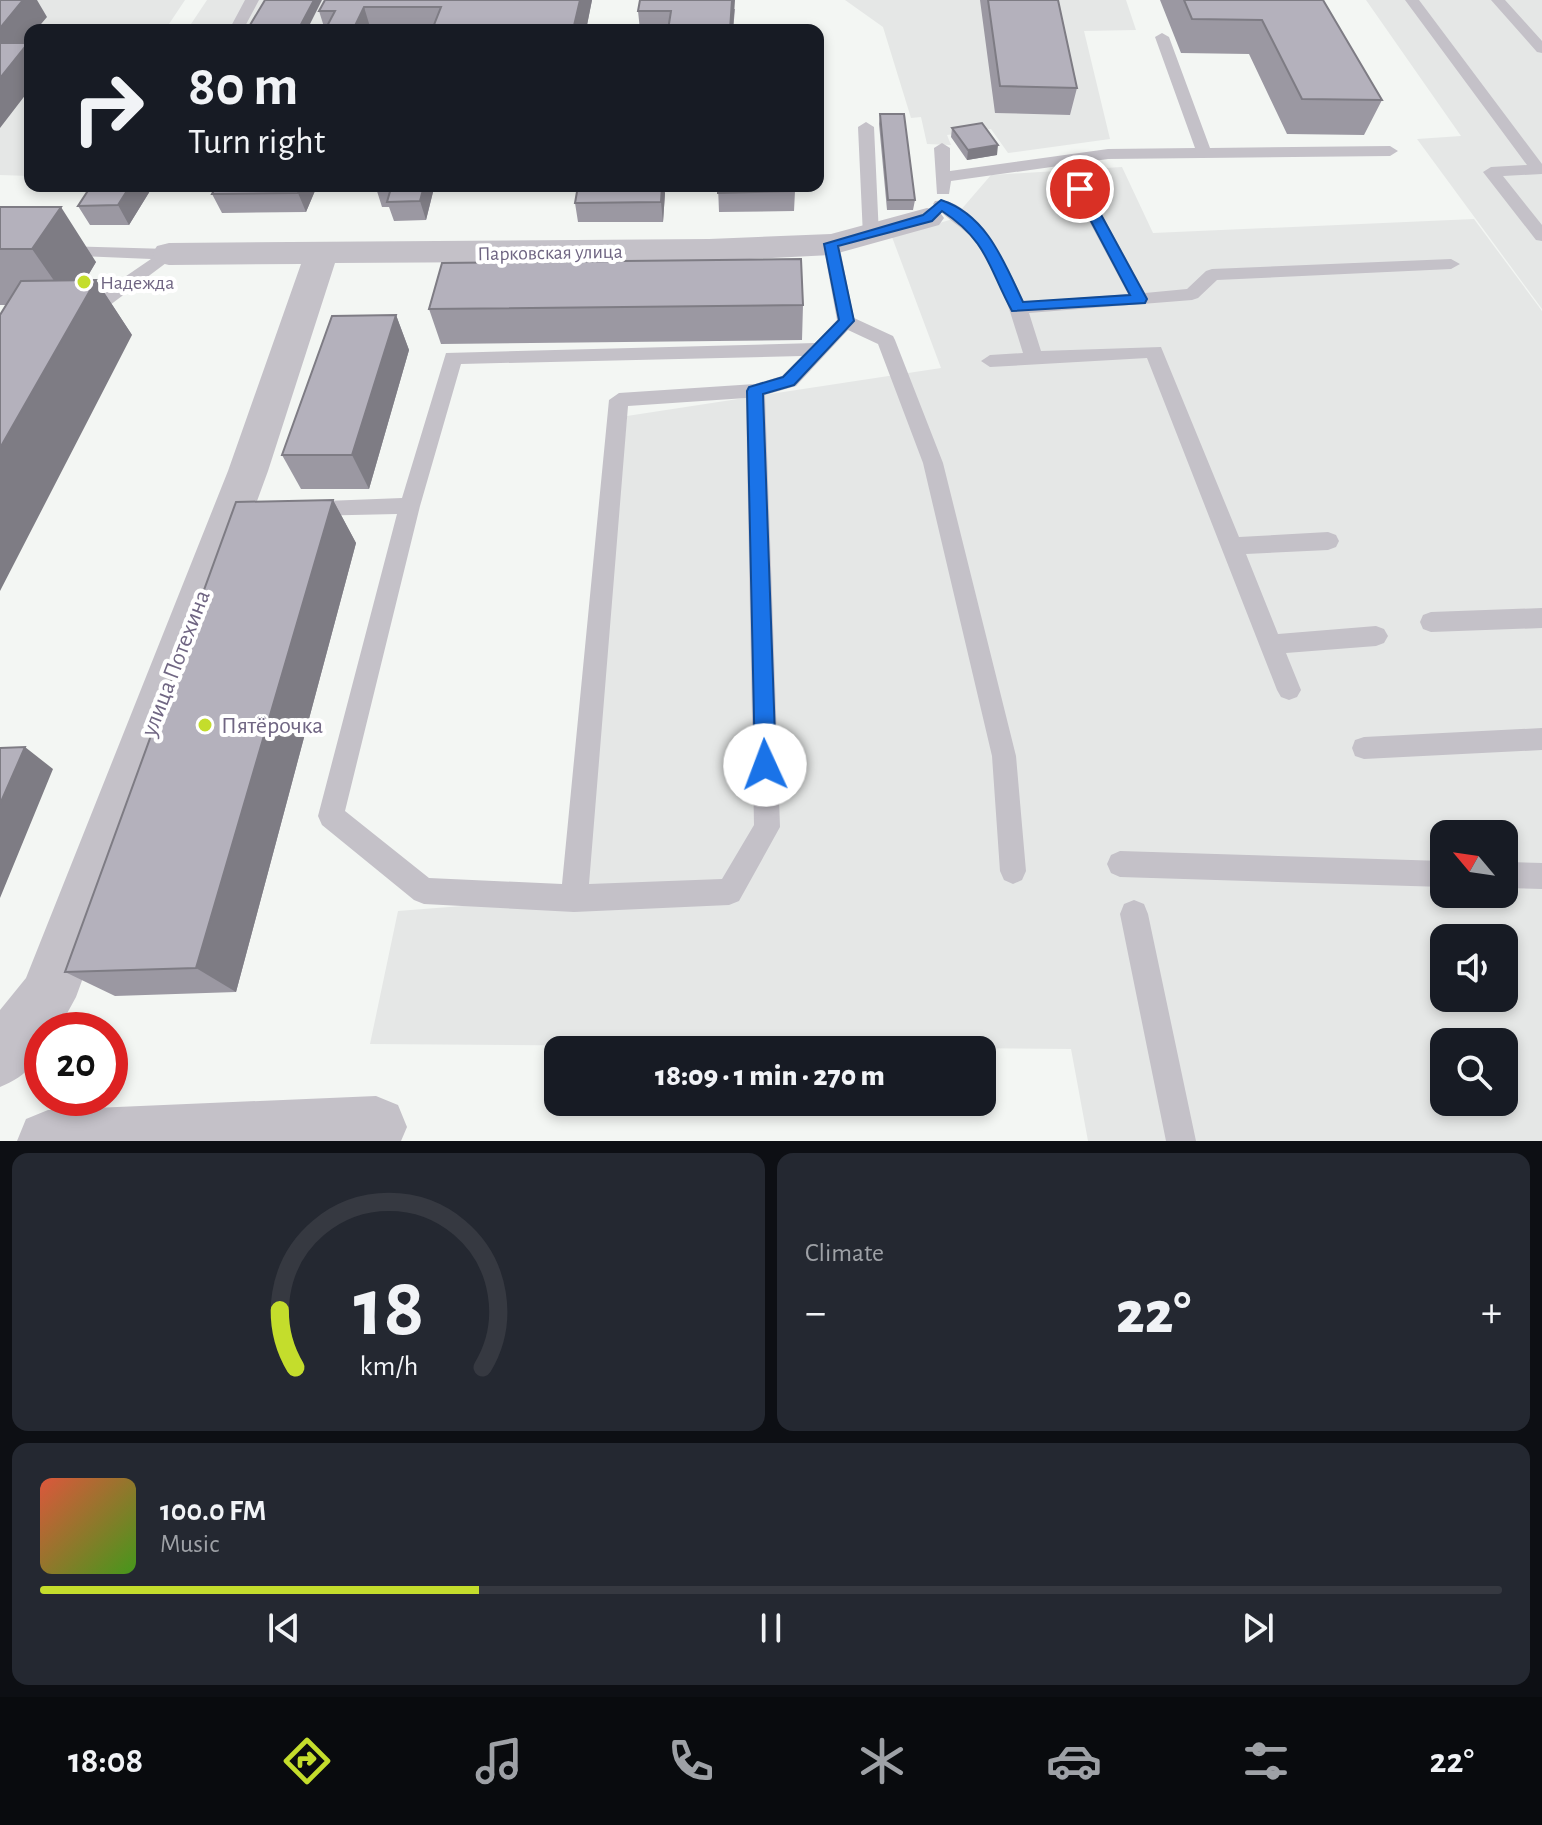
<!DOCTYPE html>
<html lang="en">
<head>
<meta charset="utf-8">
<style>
  body { margin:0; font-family:"Alegreya Sans",sans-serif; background:#242831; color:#f1f3f6; height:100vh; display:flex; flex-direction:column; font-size:30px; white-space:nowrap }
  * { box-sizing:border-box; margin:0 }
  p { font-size:26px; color:#9ea1a6 }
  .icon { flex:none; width:44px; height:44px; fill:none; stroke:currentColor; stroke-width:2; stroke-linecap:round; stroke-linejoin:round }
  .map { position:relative; height:1141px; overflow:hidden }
  .details { display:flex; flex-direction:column; gap:12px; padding:12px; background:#0d0f14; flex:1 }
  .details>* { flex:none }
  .top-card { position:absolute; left:24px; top:24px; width:800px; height:168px; border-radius:16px; box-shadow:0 4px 12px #0003; background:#171b24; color:#f1f3f6; overflow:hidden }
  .needle { width:52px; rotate:299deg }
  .fabs { position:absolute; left:1430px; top:820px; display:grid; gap:16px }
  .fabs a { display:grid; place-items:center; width:88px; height:88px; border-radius:16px; background:#171b24; box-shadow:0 4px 12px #0003; font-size:40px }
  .speed { position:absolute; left:24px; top:1012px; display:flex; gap:16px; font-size:40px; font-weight:700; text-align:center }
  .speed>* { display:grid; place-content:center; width:104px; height:104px; border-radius:50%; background:#171b24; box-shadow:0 4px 12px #0003; line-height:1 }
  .speed .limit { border:12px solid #d22; background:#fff; color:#111 }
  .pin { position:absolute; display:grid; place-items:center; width:68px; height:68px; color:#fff; margin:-34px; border:4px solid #fff; border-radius:50%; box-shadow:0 2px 8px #0007 }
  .me { position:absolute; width:88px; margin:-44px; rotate:358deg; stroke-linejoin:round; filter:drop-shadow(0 0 6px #0008) }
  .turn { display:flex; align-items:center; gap:28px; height:168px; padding:0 32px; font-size:36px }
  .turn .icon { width:104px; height:104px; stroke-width:2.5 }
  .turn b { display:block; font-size:56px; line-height:68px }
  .big { font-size:60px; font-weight:800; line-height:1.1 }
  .details .tile { flex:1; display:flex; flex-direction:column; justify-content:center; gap:12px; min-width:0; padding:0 28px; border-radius:16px; background:#242831 }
  .details .dial { align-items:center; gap:0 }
  .dial svg { height:208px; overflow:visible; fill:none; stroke:#363941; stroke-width:7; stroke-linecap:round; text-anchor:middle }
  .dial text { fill:#f1f3f6; stroke:none }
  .song { display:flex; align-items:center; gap:24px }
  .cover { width:96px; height:96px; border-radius:12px; background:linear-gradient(135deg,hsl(10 70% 55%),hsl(100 70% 35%)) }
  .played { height:8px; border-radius:4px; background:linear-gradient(90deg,#c4dd2c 30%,#363941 30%) }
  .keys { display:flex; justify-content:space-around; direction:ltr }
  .heat { display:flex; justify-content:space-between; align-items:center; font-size:44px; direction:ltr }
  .details .tiles { flex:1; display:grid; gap:12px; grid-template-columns:1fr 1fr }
  .tile:last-child { grid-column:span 2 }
  .trip { position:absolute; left:544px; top:1036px; width:452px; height:80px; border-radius:16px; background:#171b24; box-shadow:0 4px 12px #0003; font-weight:800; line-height:80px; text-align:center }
  .menu { display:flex; height:128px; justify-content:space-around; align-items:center; background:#090b0e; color:#9ea1a6 }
  .menu .icon { width:56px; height:56px }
  .menu .current { color:#c4dd2c }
  .menu b { font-size:36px; color:#f1f3f6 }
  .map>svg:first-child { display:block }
  .built { fill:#e5e7e6; fill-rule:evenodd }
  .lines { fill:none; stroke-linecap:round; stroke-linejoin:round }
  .lane { fill:#c4c1c8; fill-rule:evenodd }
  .street { fill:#c4c1c8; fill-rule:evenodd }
  .wall { fill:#9b98a2 }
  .shaded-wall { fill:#7e7c84 }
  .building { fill:#b4b1bc; stroke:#7e7c84; stroke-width:2 }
  .route { fill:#1a73e8; stroke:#114b97; stroke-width:2 }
  .poi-dot { fill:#c4dd2c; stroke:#fff; stroke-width:3 }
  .labels { text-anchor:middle; stroke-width:8; stroke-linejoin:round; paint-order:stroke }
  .far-street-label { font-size:20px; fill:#706683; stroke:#fff }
  .far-poi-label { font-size:20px; fill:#706683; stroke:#fff; text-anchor:start }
  .street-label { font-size:24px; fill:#706683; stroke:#fff }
  .poi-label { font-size:24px; fill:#706683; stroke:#fff; text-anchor:start }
</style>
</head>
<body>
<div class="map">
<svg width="1542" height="1141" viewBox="0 0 1542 1141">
  <rect width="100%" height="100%" fill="#f3f6f3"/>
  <path class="built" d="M0 0H185L165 30H30V176L0 175Z
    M207 0H350L335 30H187Z
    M845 0H1126L1136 30 1084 31 1110 139 1008 153 991 129 947 135 951 145 927 144 921 117 911 118 883 27Z
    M1366 0H1542V309L1417 139 1461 136Z
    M1122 167 1153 233 1474 219 1542 311V1141H1088L1071 1049 370 1044 398 911 578 897 627 416 941 368 892 237 953 219 991 175ZM1444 834H1504V894H1444ZM1444 938H1504V998H1444ZM1444 1042H1504V1102H1444Z"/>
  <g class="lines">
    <path class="lane" d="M245 0H259L243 30H229Z
      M1405 0H1419L1542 164V174L1503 176 1542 225V241L1536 240 1483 172 1491 167 1527 165Z
      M1491 0H1505L1542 41V53L1537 52Z
      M1162 33 1169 37 1210 148 1390 146 1398 151 1390 156 1108 159 951 181 949 194H937L934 148 942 143 950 148V171L1108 149 1195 148 1155 37Z
      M866 122 874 127 879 236 871 241 863 236 858 127Z
      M1080 184 1088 189 1145 293 1187 289 1206 271 1212 269 1451 259 1460 264 1451 269 1217 280 1198 298 1192 300 1029 313 1041 351 1161 347 1239 537 1328 532 1336 535 1339 541 1336 547 1328 550 1246 554 1278 634 1376 626 1384 629 1388 636 1384 643 1376 646 1286 653 1301 690 1297 697 1289 700 1281 697 1277 690 1147 358 990 367 981 361 990 355 1023 353C1011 315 1000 273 976 242 963 227 945 218 933 204L935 201C973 193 1012 275 1024 302L1128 294 1072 189Z
      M831 239 839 244 854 318 893 336 895 340 943 463 1016 756 1026 871 1022 880 1013 884 1004 880 1000 871 992 756 923 463 878 344 848 330 796 386 765 395 780 827 739 901 729 905 574 912 424 904 414 900 322 825 318 816 397 514 307 516 300 514 296 508 300 502 402 498 446 353 815 343 837 320 823 244ZM802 356 782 376 755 384 619 393 609 400 562 884 429 878 345 811 420 506 461 364ZM746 398 754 825 722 879 589 884 628 406Z
      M62 246 169 249 178 254 110 305 84 317 75 311 151 259 56 255 53 251Z
      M1542 608V628L1431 632 1423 629 1420 622 1423 615 1431 612Z
      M1542 728V750L1364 759 1355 756 1352 748 1355 740 1364 737Z
      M1120 851 1444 861V887L1120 877 1111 873 1107 864 1111 855Z
      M1504 862 1542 863V889L1504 888Z
      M1134 900 1144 904 1148 914 1196 1141H1166L1120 914 1124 904Z"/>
    <path class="street" d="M927 208 939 211 944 218 939 225 831 255 709 261 335 263 268 471 76 997 58 1030H42C42 1061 28 1075 0 1087V1010L26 978 228 471 301 264 169 265 157 262 152 254 157 246 169 243 709 239 831 234Z
      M376 1096 398 1105 407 1127 401 1141H17L26 1119 48 1110Z"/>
  </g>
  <path class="wall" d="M325 0H592L586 30H325L319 11Z
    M980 0H1058L1077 88 1070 115 995 113Z
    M1160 0H1323L1382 100 1364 135 1287 134 1249 54 1181 53Z
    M735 9 733 30H640L638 11Z
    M880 114 915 200 913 210H887L879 124Z
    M952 128 997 155 967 160 951 137Z
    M91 186H153L129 225H90L78 206Z
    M216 186H317L306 212 222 213 212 194Z
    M376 186H431L433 192 426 220 394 221 389 207H382L376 188Z
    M718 186 795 191 794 211 719 212Z
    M665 193 663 222H578L575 203Z
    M0 207 96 262 85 280H96L132 335 6 305H0Z
    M803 305 802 340 441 344 429 309Z
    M396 315 409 350 369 489H301L282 455Z
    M333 500 356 543 236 992 115 996 65 972Z"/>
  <path class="shaded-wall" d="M23 0H37L47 17 36 30H30V37L4 70 0 64V28Z
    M314 0H322L307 30H298Z
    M580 0H592L586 30H573Z
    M732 0H735L733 30H730Z
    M364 7 371 30H353Z
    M28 43 30 45V89L0 128V78Z
    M998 145 997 155 967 160 968 150Z
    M130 186H153L129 225 118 205Z
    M301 186H317L306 212 298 193Z
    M424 186H431L433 192 426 220 420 201Z
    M662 186H664L665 193 663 222 661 202Z
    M61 207 96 262 71 305 32 249Z
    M96 280 132 335 0 591V448Z
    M396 315 409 350 369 489 352 455Z
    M333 500 356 543 236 992 196 968Z
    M25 747 53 769 0 898V804Z"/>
  <path class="building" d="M0 0H23L0 28Z
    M265 0H314L298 30H247Z
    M325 0H580L573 30H432L441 7H364L353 30H325L335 11H319Z
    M640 0H732L730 30H668L671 11H638Z
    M988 0H1058L1077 88 1000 86Z
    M1184 0H1323L1382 100 1302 99 1262 20 1192 19Z
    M0 43H28L0 78Z
    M880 114H904L915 200H888Z
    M982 123 998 145 968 150 952 128Z
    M91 186H130L118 205 78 206Z
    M216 186H301L298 193 212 194Z
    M376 186H424L420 201 387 202 391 188H376Z
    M578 186H662L661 202 575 203Z
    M718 186H794L795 191 718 193Z
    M0 207H61L32 249H0Z
    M801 259 803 305 429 309 442 263Z
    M96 280 0 448V315L21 281Z
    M396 315 352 455H282L332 316Z
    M333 500 196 968 65 972 236 502Z
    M25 747 0 804V748Z"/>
  <path class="route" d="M1080 185 1087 189 1147 299 1145 303 1012 311C988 267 988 241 942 211L932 221 838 246 854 321 794 385 763 394 776 765 773 771 765 774 758 771 755 765 747 391 749 387 783 377 839 320 824 244 923 215 941 200C987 215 1004 262 1023 302L1130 295 1074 189Z"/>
  <g class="poi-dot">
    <circle cx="84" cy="282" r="8"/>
    <circle cx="205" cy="725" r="8"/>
  </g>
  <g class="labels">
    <g class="far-street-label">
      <text transform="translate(550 252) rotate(-1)" y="7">Парковская улица</text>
    </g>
    <g class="far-poi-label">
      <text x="100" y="289">Надежда</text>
    </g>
    <g class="street-label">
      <text transform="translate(175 663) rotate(-69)" y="8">улица Потехина</text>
    </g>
    <g class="poi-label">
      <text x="221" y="733">Пятёрочка</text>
    </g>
  </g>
</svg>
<div class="fabs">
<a><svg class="needle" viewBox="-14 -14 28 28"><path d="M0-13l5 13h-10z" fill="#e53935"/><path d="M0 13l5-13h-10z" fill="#9ea1a6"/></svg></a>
<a><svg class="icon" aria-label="sound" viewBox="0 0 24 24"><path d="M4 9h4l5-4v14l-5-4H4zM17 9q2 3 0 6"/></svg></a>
<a><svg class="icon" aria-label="search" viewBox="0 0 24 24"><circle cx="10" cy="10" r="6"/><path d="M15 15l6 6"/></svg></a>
</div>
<div class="speed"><div class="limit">20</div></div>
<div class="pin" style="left:1080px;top:189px;background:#d93025"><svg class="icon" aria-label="arrive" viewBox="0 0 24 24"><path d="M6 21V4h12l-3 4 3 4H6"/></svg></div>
<svg class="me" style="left:765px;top:765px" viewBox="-20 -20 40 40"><circle r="19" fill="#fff"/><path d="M0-13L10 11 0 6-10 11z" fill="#1a73e8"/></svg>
<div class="trip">18:09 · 1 min · 270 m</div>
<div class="top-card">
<div class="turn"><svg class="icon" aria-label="right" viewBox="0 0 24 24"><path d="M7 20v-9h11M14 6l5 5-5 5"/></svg><div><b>80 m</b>Turn right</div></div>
</div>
</div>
<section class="details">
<div class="tiles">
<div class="tile dial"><svg viewBox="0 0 100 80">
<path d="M14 69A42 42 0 1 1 86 69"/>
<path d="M14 69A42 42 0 0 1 8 47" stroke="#c4dd2c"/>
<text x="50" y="56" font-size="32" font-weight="700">18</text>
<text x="50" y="72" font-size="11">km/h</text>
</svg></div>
<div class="tile"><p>Climate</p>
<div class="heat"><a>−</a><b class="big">22°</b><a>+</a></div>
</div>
<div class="tile">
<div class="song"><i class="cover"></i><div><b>100.0 FM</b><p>Music</p></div></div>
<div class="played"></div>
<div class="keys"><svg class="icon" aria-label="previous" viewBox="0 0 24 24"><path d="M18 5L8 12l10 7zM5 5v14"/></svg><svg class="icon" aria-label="pause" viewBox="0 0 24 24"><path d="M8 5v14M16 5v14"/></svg><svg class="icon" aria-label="next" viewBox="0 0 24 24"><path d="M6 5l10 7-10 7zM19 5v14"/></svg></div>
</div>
</div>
</section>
<nav class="menu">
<b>18:08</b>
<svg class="icon current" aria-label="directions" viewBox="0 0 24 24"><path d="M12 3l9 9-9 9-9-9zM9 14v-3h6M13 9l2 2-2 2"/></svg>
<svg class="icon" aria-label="music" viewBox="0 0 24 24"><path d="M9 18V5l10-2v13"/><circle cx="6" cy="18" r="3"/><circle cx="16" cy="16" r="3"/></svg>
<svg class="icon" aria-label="phone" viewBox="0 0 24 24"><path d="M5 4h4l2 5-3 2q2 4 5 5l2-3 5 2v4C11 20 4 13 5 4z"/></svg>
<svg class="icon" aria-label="climate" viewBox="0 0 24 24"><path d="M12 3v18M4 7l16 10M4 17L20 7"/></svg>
<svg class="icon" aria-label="car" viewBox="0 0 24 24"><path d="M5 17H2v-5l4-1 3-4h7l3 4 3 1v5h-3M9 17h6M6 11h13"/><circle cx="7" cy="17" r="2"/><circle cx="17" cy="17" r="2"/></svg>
<svg class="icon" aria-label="filters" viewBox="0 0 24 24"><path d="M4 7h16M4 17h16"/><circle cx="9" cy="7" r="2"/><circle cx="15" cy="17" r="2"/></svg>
<b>22°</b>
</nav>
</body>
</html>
